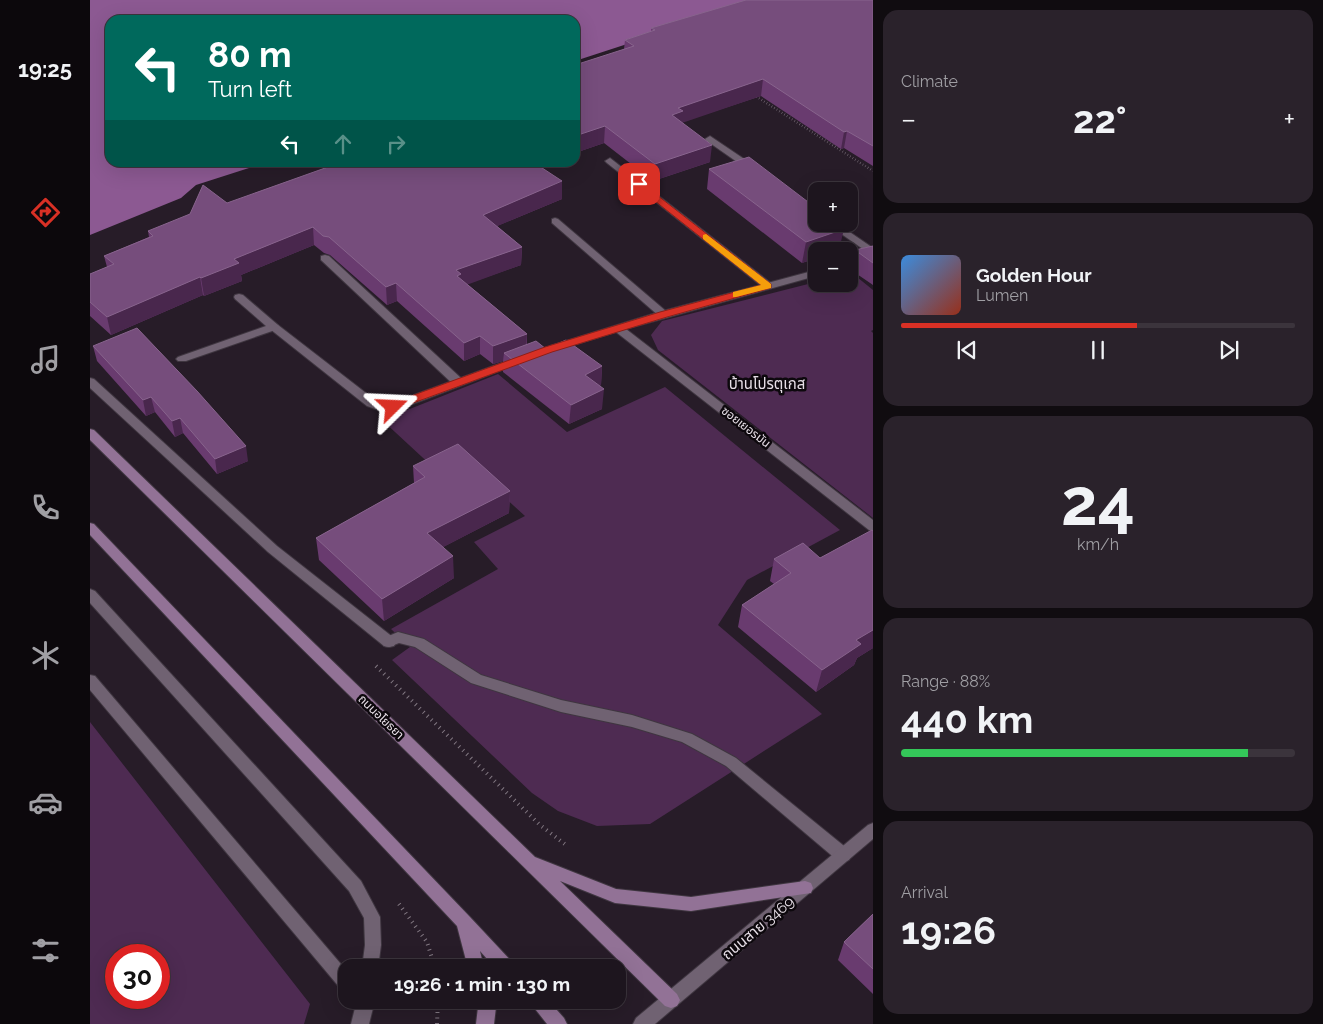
<!DOCTYPE html>
<html lang="en">
<head>
<meta charset="utf-8">
<style>
  body { margin:0; font-family:Raleway,"Noto Sans Thai",sans-serif; background:#2a222b; color:#f1f3f6; height:100vh; display:flex; flex-direction:column; font-size:19px; white-space:nowrap }
  * { box-sizing:border-box; margin:0 }
  p { font-size:16px; color:#a09fa4 }
  .icon { flex:none; width:28px; height:28px; fill:none; stroke:currentColor; stroke-width:2; stroke-linecap:round; stroke-linejoin:round }
  .map { position:relative; flex:1; overflow:hidden }
  .drawer { display:flex; flex-direction:column; gap:10px; padding:10px; background:#100c10; width:450px }
  .drawer>* { flex:none }
  .hud { position:absolute; left:15px; top:15px; width:475px; height:152px; border-radius:15px; box-shadow:0 5px 20px #0002,0 0 0 1px #3b343c; background:#00695c; color:#fff; overflow:hidden }
  .buttons { position:absolute; left:718px; top:182px; display:grid; gap:10px }
  .buttons a { display:grid; place-items:center; width:50px; height:50px; border-radius:10px; background:#1d151e; box-shadow:0 5px 20px #0002,0 0 0 1px #3b343c; font-size:25px }
  .speed { position:absolute; left:15px; top:944px; display:flex; gap:10px; font-size:25px; font-weight:700; text-align:center }
  .speed>* { display:grid; place-content:center; width:65px; height:65px; border-radius:50%; background:#1d151e; box-shadow:0 5px 20px #0002,0 0 0 1px #3b343c; line-height:1 }
  .speed .limit { border:8px solid #d22; background:#fff; color:#111 }
  .pin { position:absolute; display:grid; place-items:center; width:42px; height:42px; color:#fff; margin:-21px; border-radius:10px; box-shadow:0 2px 8px #0006 }
  .me { position:absolute; width:55px; margin:-28px; rotate:69deg; stroke-linejoin:round; filter:drop-shadow(0 0 4px #0008) }
  .turn { display:flex; align-items:center; gap:18px; height:105px; padding:0 20px; font-size:22px }
  .turn .icon { width:65px; height:65px; stroke-width:2.5 }
  .turn b { display:block; font-size:35px; line-height:42px }
  .lanes { display:flex; align-items:center; height:48px; padding:0 20px; background:#0003; justify-content:center; gap:25px; direction:ltr }
  .lanes .off { opacity:.35 }
  .big { font-size:38px; font-weight:700; line-height:1.1 }
  .drawer .tile { flex:1; display:flex; flex-direction:column; justify-content:center; gap:8px; min-width:0; padding:0 18px; border-radius:15px; background:#2a222b }
  .drawer .dial { align-items:center; gap:0 }
  .dial b { font-size:65px; line-height:1 }
  .song { display:flex; align-items:center; gap:15px }
  .cover { width:60px; height:60px; border-radius:8px; background:linear-gradient(135deg,hsl(210 70% 55%),hsl(10 70% 35%)) }
  .played { height:5px; border-radius:2px; background:linear-gradient(90deg,#d93025 60%,#3b343c 60%) }
  .keys { display:flex; justify-content:space-around; direction:ltr }
  .heat { display:flex; justify-content:space-between; align-items:center; font-size:28px; direction:ltr }
  .charge { height:8px; border-radius:4px; background:linear-gradient(90deg,#34c759 88%,#3b343c 0) }
  .trip { position:absolute; left:248px; top:959px; width:288px; height:50px; border-radius:15px; background:#1d151e; box-shadow:0 5px 20px #0002,0 0 0 1px #3b343c; font-weight:700; line-height:50px; text-align:center }
  main { display:flex; flex:1; min-height:0 }
  .tab-bar { display:flex; flex-direction:column; width:90px; justify-content:space-around; align-items:center; background:#0c080c; color:#a09fa4 }
  .tab-bar .icon { width:35px; height:35px }
  .tab-bar .active { color:#d93025 }
  .tab-bar b { font-size:22px; color:#f1f3f6 }
  .map>svg:first-child { display:block }
  .green { fill:#4e2b52; fill-rule:evenodd }
  .water { fill:#8c5992 }
  .lines { fill:none; stroke-linecap:round; stroke-linejoin:round }
  .service-casing { stroke:#3f3640; stroke-width:2 }
  .minor-casing { stroke:#3f3640; stroke-width:2 }
  .tertiary-casing { stroke:#3f3640; stroke-width:2 }
  .secondary-casing { stroke:#3f3640; stroke-width:2 }
  .path-far1 { stroke:#827882; stroke-width:2.5; stroke-dasharray:0.5 2.5; stroke-linecap:butt }
  .path { stroke:#827882; stroke-width:4; stroke-dasharray:1 4.5; stroke-linecap:butt }
  .service { fill:#706272; fill-rule:evenodd }
  .minor { fill:#706272; fill-rule:evenodd }
  .tertiary { fill:#706272; fill-rule:evenodd }
  .secondary { fill:#927296; fill-rule:evenodd }
  .wall { fill:#693b6f }
  .shaded-wall { fill:#49274d }
  .building { fill:#764d7c; stroke:#88648d }
  .route { fill:#d93025; stroke:#8d1f18 }
  .slow { fill:#f59e0b }
  .labels { text-anchor:middle; stroke-width:5; stroke-linejoin:round; paint-order:stroke }
  .street-label { font-size:12px; fill:#e7dfe7; stroke:#0d080d }
  .quarter-label { font-size:15px; fill:#e7dfe7; stroke:#0d080d }
  .near-street-label { font-size:15px; fill:#e7dfe7; stroke:#0d080d }
</style>
</head>
<body>
<main>
<nav class="tab-bar">
<b>19:25</b>
<svg class="icon active" aria-label="directions" viewBox="0 0 24 24"><path d="M12 3l9 9-9 9-9-9zM9 14v-3h6M13 9l2 2-2 2"/></svg>
<svg class="icon" aria-label="music" viewBox="0 0 24 24"><path d="M9 18V5l10-2v13"/><circle cx="6" cy="18" r="3"/><circle cx="16" cy="16" r="3"/></svg>
<svg class="icon" aria-label="phone" viewBox="0 0 24 24"><path d="M5 4h4l2 5-3 2q2 4 5 5l2-3 5 2v4C11 20 4 13 5 4z"/></svg>
<svg class="icon" aria-label="climate" viewBox="0 0 24 24"><path d="M12 3v18M4 7l16 10M4 17L20 7"/></svg>
<svg class="icon" aria-label="car" viewBox="0 0 24 24"><path d="M5 17H2v-5l4-1 3-4h7l3 4 3 1v5h-3M9 17h6M6 11h13"/><circle cx="7" cy="17" r="2"/><circle cx="17" cy="17" r="2"/></svg>
<svg class="icon" aria-label="filters" viewBox="0 0 24 24"><path d="M4 7h16M4 17h16"/><circle cx="9" cy="7" r="2"/><circle cx="15" cy="17" r="2"/></svg>
</nav>
<div class="map">
<svg width="783" height="1024" viewBox="0 0 783 1024">
  <rect width="100%" height="100%" fill="#271c28"/>
  <path class="green" d="M759 273H762L783 290V330L781 331 783 333V518L568 350 561 335 572 321 726 282V284H759Z
    M408 374 477 432 575 387 750 530 657 580 628 625 732 714 560 824 507 826 468 811 442 793 302 660 320 647 301 629 408 569 384 542 435 516 371 458 345 469 292 420Z
    M0 722 220 1004 214 1024H0ZM26 955H69V998H26Z"/>
  <path class="water" d="M0 0H672L485 61V20H20V162L175 163 106 185 91 198 0 235Z"/>
  <g class="lines">
    <g class="service-casing">
      <path id="service" d="M620 136 666 167V171H660L617 141 615 139Z
        M520 158 682 284 683 286 682 288H674L517 163 515 161Z
        M465 218 468 219 577 312 578 314 577 316H569L462 223V219Z
        M737 224H748L783 248V256Z
        M235 255 239 256 372 379 374 382 372 385H364L231 260V256Z
        M149 294 153 295 188 325 189 327 188 329 96 361H88L86 359 88 357 176 326 145 299 144 297 145 295Z
        M308 632 334 639 391 675 471 700 542 715 602 734 646 758 759 850 761 855 759 860 753 862 747 860 636 766 592 742 542 727 471 712 381 683 325 647 309 643 299 647 294 646 292 642 294 638Z
        M0 675 5 676 256 970V990L250 988 0 690Z"/>
    </g>
    <g class="minor-casing">
      <path id="minor" d="M783 256V262L759 268V262Z
        M726 270V276L536 329 783 520V531L779 530 526 332 464 351 459 348 460 346 569 312Z
        M184 324 188 325 285 400 292 403H302L425 358H433L435 360 433 362 307 410 291 411 277 406 180 329 179 327 180 325Z
        M0 378 4 379 187 546 304 638 306 642 304 646 299 647 294 646 178 552 0 388Z
        M0 589 5 591 271 881 290 917 291 945 288 968H272L275 945 274 918 259 891 0 603Z
        M267 1000H285L279 1024H261Z"/>
    </g>
    <g class="tertiary-casing">
      <path id="tertiary" d="M783 823V839L565 1024H543L546 1018 778 825Z"/>
    </g>
    <g class="secondary-casing">
      <path id="secondary" d="M0 429 4 430 445 857 526 889 601 897 715 881 721 883 723 888 721 893 601 911 525 903 470 881 587 994 590 1000 587 1006 581 1008 575 1006 0 440Z
        M0 523 4 524 380 917 423 963 425 968H405L390 951 394 968H378L367 926 0 535Z
        M386 1000H404L406 1007 404 1024H386L388 1007Z
        M438 1000H458L474 1018 477 1024H457Z"/>
    </g>
    <path class="path-far1" d="M664 95 783 171"/>
    <path class="path" d="M286 666 450 825 476 845
      M309 904 337 942 345 968
      M347 1024 348 1000"/>
    <use href="#service" class="service"/>
    <use href="#minor" class="minor"/>
    <use href="#tertiary" class="tertiary"/>
    <use href="#secondary" class="secondary"/>
  </g>
  <path class="wall" d="M783 0V166L754 148 751 149 671 96 592 122 620 162 563 181 514 143 485 153 534 49 535 40 561 32V28Z
    M448 166 472 199 407 226 432 247 431 265 377 284 437 334V344L456 349 512 366 511 385 509 386 512 409 479 424 413 372V361L403 364 390 354 374 361 307 301 297 305 240 255 234 253 224 245 151 275 152 281 114 296 113 295 21 335 0 316V274L17 267 14 256 59 237 58 231Z
    M619 169 749 250 712 263 617 189Z
    M783 246V285L761 270 765 250Z
    M3 346 158 461 127 474 93 433 85 437 65 412 56 416 7 361Z
    M323 466 420 491 419 513 353 547 364 578 294 621 229 560 226 538 324 483Z
    M783 531V648L767 658 764 665 726 692 648 627 652 605 684 584 680 581 684 559 730 558Z
    M783 914V994L748 960 754 942Z"/>
  <path class="shaded-wall" d="M673 79 671 96 592 123 582 115 588 108Z
    M515 126 514 143 485 153V136Z
    M757 131 754 148 751 149 754 132Z
    M622 145 620 162 563 181 565 164Z
    M430 162H458L430 172Z
    M472 181V199L393 232V215Z
    M223 227 224 245 151 275 152 281 114 296 111 278 144 259Z
    M754 229 749 250 746 251H726V258L712 263 716 242Z
    M432 247 431 265 371 287 366 270Z
    M110 277 113 295 21 335 17 317Z
    M306 283 307 301 297 305 296 287Z
    M437 334 436 352 414 353 413 361 403 364V346Z
    M390 336V354L374 361V343Z
    M512 366 511 385 493 394 495 375Z
    M514 389 512 409 479 424 481 405Z
    M61 397 65 412 56 416 53 400Z
    M90 418 93 433 85 437 82 421Z
    M156 446 158 461 127 474 125 459Z
    M420 491 419 513 338 555 337 533Z
    M363 556 364 578 294 621 292 599Z
    M783 630V648L767 658 764 665 726 692 732 670 766 640Z"/>
  <path class="building" d="M656 0H783V146L757 131 754 132 673 79 588 108 593 111 582 115 622 145 565 164 515 126 485 136V65L544 46 535 40 565 30 561 28Z
    M659 157 726 208V224H746L754 229 716 242 619 169Z
    M252 162H443L472 181 393 215 432 247 366 270 371 274 367 276 437 334 403 346 390 336 374 343 306 283 296 287 239 237 233 236 223 227 144 259 149 263 111 278 110 277 17 317 0 302V274L24 264 14 256 63 236 58 231 100 214 113 185 137 203Z
    M783 246V263L765 250Z
    M47 328 107 391 156 446 125 459 90 418 82 421 61 397 53 400 3 346Z
    M476 340 512 366 495 375 514 389 481 405 414 353 446 341 456 349Z
    M368 444 420 491 337 533 363 556 292 599 226 538 335 477 323 466Z
    M782 530 783 531V630L766 640 771 644 732 670 652 605 701 573 684 559 713 543 730 558Z
    M783 914V969L754 942Z"/>
  <path class="route" d="M549 181 681 284V288L577 317 462 352 307 409H299L298 407 299 404 455 347 570 312 671 285 546 186 544 184Z"/>
  <path class="slow" d="M616 234 681 284V288L646 297H643V292L671 285 613 239V235Z"/>
  <g class="labels">
    <g class="street-label">
      <text transform="translate(656 427) rotate(38)" y="4">ซอยเยอรมัน</text>
      <text transform="translate(291 717) rotate(44)" y="4">ถนนอโยธยา</text>
    </g>
    <g class="quarter-label">
      <text x="677" y="389">บ้านโปรตุเกส</text>
    </g>
    <g class="near-street-label">
      <text transform="translate(668 928) rotate(-40)" y="5">ถนนสาย 3469</text>
    </g>
  </g>
</svg>
<div class="buttons">
<a>+</a>
<a>−</a>
</div>
<div class="speed"><div class="limit">30</div></div>
<div class="pin" style="left:549px;top:184px;background:#d93025"><svg class="icon" aria-label="arrive" viewBox="0 0 24 24"><path d="M6 21V4h12l-3 4 3 4H6"/></svg></div>
<svg class="me" style="left:303px;top:407px" viewBox="-20 -20 40 40"><path d="M0-17L14 15 0 8-14 15z" fill="#d93025" stroke="#fff" stroke-width="4"/></svg>
<div class="trip">19:26 · 1 min · 130 m</div>
<div class="hud">
<div class="turn"><svg class="icon" aria-label="left" viewBox="0 0 24 24"><path d="M17 20v-9H6M10 6l-5 5 5 5"/></svg><div><b>80 m</b>Turn left</div></div>
<div class="lanes"><svg class="icon" aria-label="left" viewBox="0 0 24 24"><path d="M17 20v-9H6M10 6l-5 5 5 5"/></svg><svg class="icon off" aria-label="ahead" viewBox="0 0 24 24"><path d="M12 20V5M6 11l6-6 6 6"/></svg><svg class="icon off" aria-label="right" viewBox="0 0 24 24"><path d="M7 20v-9h11M14 6l5 5-5 5"/></svg></div>
</div>
</div>
<section class="drawer">
<div class="tile"><p>Climate</p>
<div class="heat"><a>−</a><b class="big">22°</b><a>+</a></div>
</div>
<div class="tile">
<div class="song"><i class="cover"></i><div><b>Golden Hour</b><p>Lumen</p></div></div>
<div class="played"></div>
<div class="keys"><svg class="icon" aria-label="previous" viewBox="0 0 24 24"><path d="M18 5L8 12l10 7zM5 5v14"/></svg><svg class="icon" aria-label="pause" viewBox="0 0 24 24"><path d="M8 5v14M16 5v14"/></svg><svg class="icon" aria-label="next" viewBox="0 0 24 24"><path d="M6 5l10 7-10 7zM19 5v14"/></svg></div>
</div>
<div class="tile dial"><b>24</b><p>km/h</p></div>
<div class="tile"><p>Range · 88%</p><b class="big">440 km</b><div class="charge"></div></div>
<div class="tile"><p>Arrival</p><b class="big">19:26</b></div>
</section>
</main>
</body>
</html>
